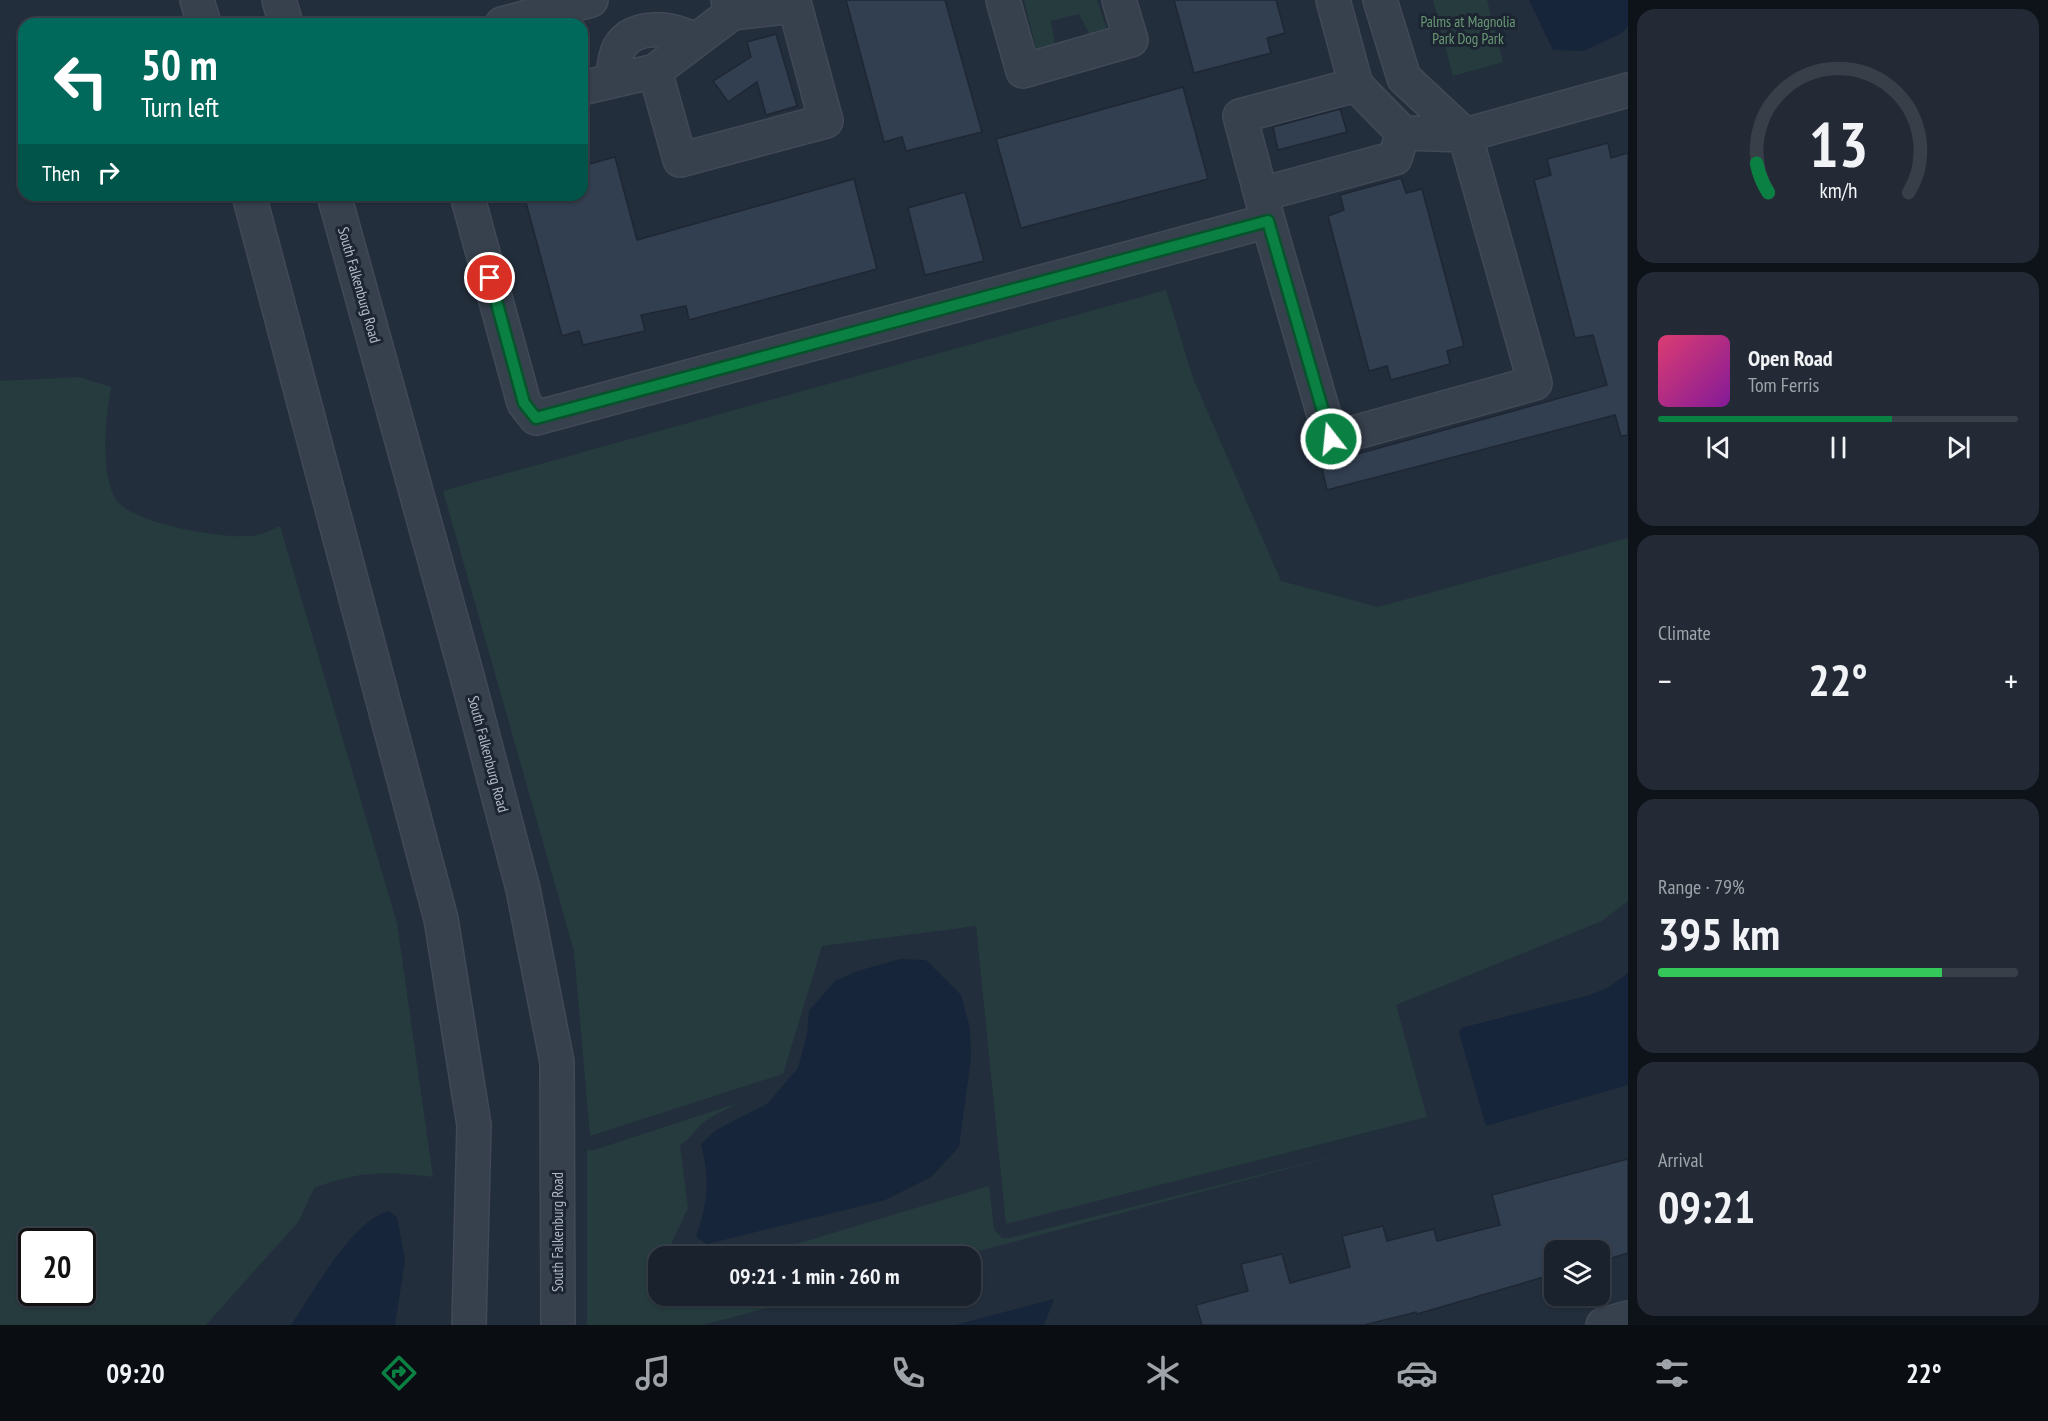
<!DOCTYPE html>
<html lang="en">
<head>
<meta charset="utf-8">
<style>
  body { margin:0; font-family:"PT Sans Narrow",sans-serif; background:#232a35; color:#f1f3f6; height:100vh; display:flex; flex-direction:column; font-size:22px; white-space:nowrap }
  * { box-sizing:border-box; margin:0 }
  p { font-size:20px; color:#9fa4aa }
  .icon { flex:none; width:33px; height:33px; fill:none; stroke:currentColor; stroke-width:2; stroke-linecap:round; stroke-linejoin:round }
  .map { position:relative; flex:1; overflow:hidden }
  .panel { display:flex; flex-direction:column; gap:9px; padding:9px; background:#0e1319; width:420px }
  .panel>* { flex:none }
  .top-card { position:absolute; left:18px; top:18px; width:570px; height:183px; border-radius:18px; box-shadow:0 2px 4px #0004,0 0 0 2px #383f49; background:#00695c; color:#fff; overflow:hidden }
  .buttons { position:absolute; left:1544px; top:1240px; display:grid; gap:12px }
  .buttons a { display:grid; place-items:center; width:66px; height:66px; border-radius:12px; background:#1a222d; box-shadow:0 2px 4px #0004,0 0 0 2px #383f49; font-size:30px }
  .speed { position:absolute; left:18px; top:1228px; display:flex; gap:12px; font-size:30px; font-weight:700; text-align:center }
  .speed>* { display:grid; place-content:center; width:78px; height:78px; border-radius:50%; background:#1a222d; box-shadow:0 2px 4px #0004,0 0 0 2px #383f49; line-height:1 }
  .speed .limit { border:3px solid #111; border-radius:9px; background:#fff; color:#111 }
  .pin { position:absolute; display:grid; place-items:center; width:51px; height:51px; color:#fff; margin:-26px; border:3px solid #fff; border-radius:50%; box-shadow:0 2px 6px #0007 }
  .me { position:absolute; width:66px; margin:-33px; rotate:344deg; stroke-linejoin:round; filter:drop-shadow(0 0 4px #0008) }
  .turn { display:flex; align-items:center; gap:21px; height:126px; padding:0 24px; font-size:27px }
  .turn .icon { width:78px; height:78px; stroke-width:2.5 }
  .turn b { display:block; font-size:42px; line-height:51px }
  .then { display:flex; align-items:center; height:57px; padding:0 24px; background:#0003; gap:12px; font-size:22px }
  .big { font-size:45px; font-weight:800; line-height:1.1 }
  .panel .tile { flex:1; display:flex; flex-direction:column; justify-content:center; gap:9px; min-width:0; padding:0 21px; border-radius:18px; background:#232a35 }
  .panel .dial { align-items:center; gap:0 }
  .dial svg { height:156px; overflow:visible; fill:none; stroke:#383f49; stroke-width:7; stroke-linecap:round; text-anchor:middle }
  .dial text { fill:#f1f3f6; stroke:none }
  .song { display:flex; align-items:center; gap:18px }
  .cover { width:72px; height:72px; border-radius:9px; background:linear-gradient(135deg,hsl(340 70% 55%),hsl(290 70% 35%)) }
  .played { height:6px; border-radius:3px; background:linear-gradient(90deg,#0b8043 65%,#383f49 65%) }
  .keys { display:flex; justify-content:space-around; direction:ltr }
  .heat { display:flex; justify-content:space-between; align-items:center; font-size:33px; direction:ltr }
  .charge { height:9px; border-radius:4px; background:linear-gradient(90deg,#34c759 79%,#383f49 0) }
  .trip { position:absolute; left:648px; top:1246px; width:333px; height:60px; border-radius:18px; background:#1a222d; box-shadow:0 2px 4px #0004,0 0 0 2px #383f49; font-weight:800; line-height:60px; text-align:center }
  .tab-bar { display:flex; height:96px; justify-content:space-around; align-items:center; background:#0a0e12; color:#9fa4aa }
  .tab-bar .icon { width:42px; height:42px }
  .tab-bar .active { color:#0b8043 }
  .tab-bar b { font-size:27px; color:#f1f3f6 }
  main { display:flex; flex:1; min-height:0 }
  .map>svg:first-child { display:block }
  .green { fill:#253b3e; fill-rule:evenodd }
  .water { fill:#16253a }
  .building { fill:#323f51; stroke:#1e2733; stroke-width:1.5 }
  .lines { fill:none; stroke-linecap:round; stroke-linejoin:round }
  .minor-casing { stroke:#404955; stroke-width:36 }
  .minor { stroke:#37404d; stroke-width:33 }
  .route-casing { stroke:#07532c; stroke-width:15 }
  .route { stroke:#0b8043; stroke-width:10 }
  .labels { text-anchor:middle; stroke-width:6; stroke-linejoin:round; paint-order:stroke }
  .park-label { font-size:15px; fill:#699974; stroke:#1c2531 }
  .street-label { font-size:15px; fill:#b2bbc8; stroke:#1c2531 }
</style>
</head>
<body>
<main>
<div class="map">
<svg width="1628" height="1325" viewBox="0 0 1628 1325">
  <rect width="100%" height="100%" fill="#232e3c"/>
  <path class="green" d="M1024 0H1097L1108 32 1092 39 1079 14 1051 21 1055 45 1036 49Z
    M1433 0H1487L1503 62 1453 76Z
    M1166 290 1193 378 1281 581 1378 607 1628 538V901L1602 921 1396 1005 1427 1117 1006 1224 976 926 822 946 783 1074 590 1136 574 951 443 491Z
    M79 377 111 387C106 416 98 481 120 504 141 525 230 541 258 535 265 533 273 529 280 526L397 923 433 1177C384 1171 361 1171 314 1188L299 1221 206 1325H0V381ZM32 1242H82V1293H32Z
    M738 1103C728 1109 717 1113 708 1119 696 1127 691 1139 680 1145L688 1208 667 1253 692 1257H658V1296H812L703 1325H587V1150H594Z
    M1354 1151 957 1257H753L989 1186 994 1229 1002 1238H1009Z"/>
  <path class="water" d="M1529 0H1628V26L1622 33 1584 51 1553 50Z
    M900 959 926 960 961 995 970 1028 971 1058 959 1147 931 1177 885 1200 707 1244 696 1237C708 1201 710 1181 701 1144L716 1130 767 1104 798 1068 807 1034 809 1011 835 981 858 971Z
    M1628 973V1085L1486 1126 1459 1033 1461 1028 1590 995 1609 987Z
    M389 1211 397 1217 405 1260 395 1325H291C314 1292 351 1221 389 1211Z
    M1054 1299 1044 1325H955Z"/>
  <path class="building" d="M846 0H945L982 132 906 151 902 137 884 142Z
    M1174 0H1276L1285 33 1267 38 1271 53 1194 73Z
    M776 34 797 106 766 115 757 82 728 102 713 81 751 57 747 42Z
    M1183 87 1208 179 1021 228 996 139Z
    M1340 109 1347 132 1278 150 1273 127Z
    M1608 143 1611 158 1628 153V435L1621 436 1615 415 1327 490 1321 464 1607 385 1593 335 1575 338 1534 180 1551 175 1547 159Z
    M615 157 637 240 854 179 877 269 689 320 686 306 641 315 645 331 583 345 579 331 562 336 524 195H582V166Z
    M1401 178 1406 193 1422 189 1464 346 1447 351 1450 364 1391 380 1387 366 1369 371 1328 216 1344 210 1340 195Z
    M965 192 984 261 925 275 908 208Z
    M1628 1159V1253L1599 1262V1251H1554V1274L1417 1314 1416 1312 1364 1325H1202L1196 1305 1248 1291 1241 1264 1282 1254 1290 1283 1350 1267 1342 1236 1383 1226 1387 1241 1434 1229 1437 1241 1500 1225 1492 1195Z"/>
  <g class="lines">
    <g class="minor-casing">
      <path id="minor" d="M197 0 204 24
        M279 0 286 24
        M1003 0 1023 71 1131 40 1119 0
        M1333 0 1356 85 1403 133 1465 135 1628 90
        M502 24 591 0
        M655 71 680 160 826 121 795 6 732 13
        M613 80C614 70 614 58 619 48 634 22 674 28 695 41
        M582 88 655 71 732 13 728 0
        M1262 194 1395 158 1403 133
        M249 195 441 919 474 1125 469 1325
        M334 195 467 676 523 889 557 1062 558 1325
        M467 195 524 403 536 418 1268 221 1331 439 1535 383 1465 135 1404 78 1380 0
        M1268 221 1240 116 1356 85
        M1603 1325 1628 1318"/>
    </g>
    <use href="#minor" class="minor"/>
  </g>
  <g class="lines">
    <g class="route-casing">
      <path id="route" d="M490 278 524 403 536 418 1268 221 1331 439"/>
    </g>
    <use href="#route" class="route"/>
  </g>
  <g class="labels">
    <g class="park-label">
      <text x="1468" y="27">Palms at Magnolia<tspan x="1468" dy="17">Park Dog Park</tspan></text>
    </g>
    <g class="street-label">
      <text transform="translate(359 285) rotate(74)" y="5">South Falkenburg Road</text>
      <text transform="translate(488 754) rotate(75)" y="5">South Falkenburg Road</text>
      <text transform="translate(558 1232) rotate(-90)" y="5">South Falkenburg Road</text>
    </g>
  </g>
</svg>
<div class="buttons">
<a><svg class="icon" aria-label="layers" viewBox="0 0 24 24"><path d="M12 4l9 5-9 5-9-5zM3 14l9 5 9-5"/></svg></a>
</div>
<div class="speed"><div class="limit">20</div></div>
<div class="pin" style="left:490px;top:278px;background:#d93025"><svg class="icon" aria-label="arrive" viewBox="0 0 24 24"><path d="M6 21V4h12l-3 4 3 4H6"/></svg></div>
<svg class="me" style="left:1331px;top:439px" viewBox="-20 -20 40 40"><circle r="17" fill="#0b8043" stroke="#fff" stroke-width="3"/><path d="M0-11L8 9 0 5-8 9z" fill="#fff"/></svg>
<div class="trip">09:21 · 1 min · 260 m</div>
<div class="top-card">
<div class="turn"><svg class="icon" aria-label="left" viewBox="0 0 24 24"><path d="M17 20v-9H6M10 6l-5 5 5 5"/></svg><div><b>50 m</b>Turn left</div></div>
<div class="then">Then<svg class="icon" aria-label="right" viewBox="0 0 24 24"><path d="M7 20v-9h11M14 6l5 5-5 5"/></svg></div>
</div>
</div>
<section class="panel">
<div class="tile dial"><svg viewBox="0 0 100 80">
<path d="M14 69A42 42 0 1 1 86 69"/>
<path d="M14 69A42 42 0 0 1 8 54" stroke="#0b8043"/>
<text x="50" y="56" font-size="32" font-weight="700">13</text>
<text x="50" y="72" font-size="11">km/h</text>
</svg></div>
<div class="tile">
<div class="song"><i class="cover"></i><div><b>Open Road</b><p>Tom Ferris</p></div></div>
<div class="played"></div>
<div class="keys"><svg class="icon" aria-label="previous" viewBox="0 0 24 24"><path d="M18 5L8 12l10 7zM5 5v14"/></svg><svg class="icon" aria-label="pause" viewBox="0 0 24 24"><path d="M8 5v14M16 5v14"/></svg><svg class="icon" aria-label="next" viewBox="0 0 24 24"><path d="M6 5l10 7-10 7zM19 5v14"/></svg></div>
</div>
<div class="tile"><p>Climate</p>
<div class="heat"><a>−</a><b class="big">22°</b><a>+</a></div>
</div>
<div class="tile"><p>Range · 79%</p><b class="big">395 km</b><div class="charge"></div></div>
<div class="tile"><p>Arrival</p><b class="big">09:21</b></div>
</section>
</main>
<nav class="tab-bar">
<b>09:20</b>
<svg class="icon active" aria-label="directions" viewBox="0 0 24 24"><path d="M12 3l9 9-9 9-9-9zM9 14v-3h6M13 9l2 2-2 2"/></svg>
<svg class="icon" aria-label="music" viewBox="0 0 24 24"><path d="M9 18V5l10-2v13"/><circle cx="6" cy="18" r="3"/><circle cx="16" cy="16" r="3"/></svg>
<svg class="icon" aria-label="phone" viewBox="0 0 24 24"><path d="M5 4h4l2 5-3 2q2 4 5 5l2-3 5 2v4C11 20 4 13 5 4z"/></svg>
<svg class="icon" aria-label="climate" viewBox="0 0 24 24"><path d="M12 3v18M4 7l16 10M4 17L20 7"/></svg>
<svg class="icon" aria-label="car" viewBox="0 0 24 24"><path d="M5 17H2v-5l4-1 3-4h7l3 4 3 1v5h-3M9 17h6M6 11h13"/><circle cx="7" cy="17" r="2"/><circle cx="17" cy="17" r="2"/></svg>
<svg class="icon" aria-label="filters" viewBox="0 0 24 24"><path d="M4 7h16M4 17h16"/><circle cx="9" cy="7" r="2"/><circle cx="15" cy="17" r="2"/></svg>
<b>22°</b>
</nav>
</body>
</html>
